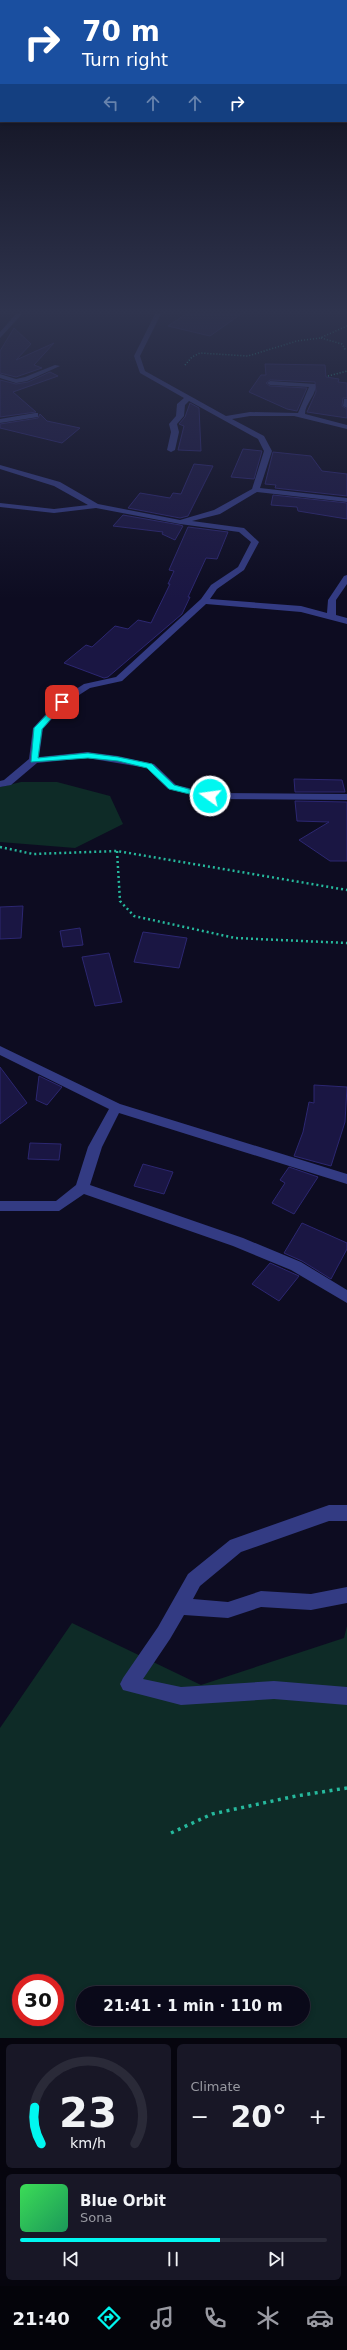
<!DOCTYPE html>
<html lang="en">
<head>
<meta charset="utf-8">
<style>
  body { margin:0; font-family:"DejaVu Sans",sans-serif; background:#181726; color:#f1f3f6; height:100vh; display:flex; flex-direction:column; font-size:15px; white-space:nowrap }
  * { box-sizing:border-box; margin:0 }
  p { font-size:13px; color:#999aa2 }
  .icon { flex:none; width:22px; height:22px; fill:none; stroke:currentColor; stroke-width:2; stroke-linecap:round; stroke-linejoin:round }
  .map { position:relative; height:2038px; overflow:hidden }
  .side { display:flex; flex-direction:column; gap:6px; padding:6px; background:#06050e; flex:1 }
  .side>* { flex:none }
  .top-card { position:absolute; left:0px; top:0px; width:347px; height:122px; box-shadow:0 2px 6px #0003,0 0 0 1px #2a2a38; background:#1a4fa0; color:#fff; overflow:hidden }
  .speed { position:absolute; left:12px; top:1974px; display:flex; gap:8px; font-size:20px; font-weight:700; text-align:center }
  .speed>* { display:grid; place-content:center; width:52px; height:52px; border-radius:50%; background:#0a0919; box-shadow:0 2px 6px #0003,0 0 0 1px #2a2a38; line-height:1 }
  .speed .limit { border:6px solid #d22; background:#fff; color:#111 }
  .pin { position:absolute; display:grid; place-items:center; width:34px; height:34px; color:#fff; margin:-17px; border-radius:8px; box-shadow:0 2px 6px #0006 }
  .me { position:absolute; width:44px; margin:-22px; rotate:284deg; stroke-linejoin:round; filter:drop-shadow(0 0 3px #0008) }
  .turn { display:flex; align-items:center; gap:14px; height:84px; padding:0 16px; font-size:18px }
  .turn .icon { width:52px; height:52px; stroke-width:2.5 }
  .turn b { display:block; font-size:28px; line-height:34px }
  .lanes { display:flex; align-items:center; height:38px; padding:0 16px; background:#0003; justify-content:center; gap:20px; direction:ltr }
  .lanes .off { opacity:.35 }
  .big { font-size:30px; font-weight:700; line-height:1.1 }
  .side .card { flex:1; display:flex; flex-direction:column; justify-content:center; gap:6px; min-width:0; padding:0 14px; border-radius:6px; background:#181726 }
  .side .dial { align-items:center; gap:0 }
  .dial svg { height:104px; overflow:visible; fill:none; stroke:#2a2a38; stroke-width:7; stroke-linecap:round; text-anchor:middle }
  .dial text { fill:#f1f3f6; stroke:none }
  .song { display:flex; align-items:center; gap:12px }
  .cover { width:48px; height:48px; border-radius:6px; background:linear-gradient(135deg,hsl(130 70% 55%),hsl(150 70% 35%)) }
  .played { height:4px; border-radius:2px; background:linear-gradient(90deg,#00f7f0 65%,#2a2a38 65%) }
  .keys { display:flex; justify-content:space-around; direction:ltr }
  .heat { display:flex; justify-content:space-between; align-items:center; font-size:22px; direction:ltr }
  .side .tiles { flex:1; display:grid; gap:6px; grid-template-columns:1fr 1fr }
  .card:last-child { grid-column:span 2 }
  .trip { position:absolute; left:76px; top:1986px; width:234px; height:40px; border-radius:20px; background:#0a0919; box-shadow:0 2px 6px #0003,0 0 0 1px #2a2a38; font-weight:700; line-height:40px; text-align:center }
  .dock { display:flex; height:64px; justify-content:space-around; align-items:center; background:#04040a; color:#999aa2 }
  .dock .icon { width:28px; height:28px }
  .dock .current { color:#00f7f0 }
  .dock b { font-size:18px; color:#f1f3f6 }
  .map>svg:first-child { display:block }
  .green { fill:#0e2b27; fill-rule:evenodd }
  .building { fill:#1a1643; stroke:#2c2771 }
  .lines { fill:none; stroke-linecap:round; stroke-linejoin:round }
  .path-far2 { stroke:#26b99d; stroke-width:1.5; stroke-dasharray:1 2; stroke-linecap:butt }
  .path-far1 { stroke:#26b99d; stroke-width:2.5; stroke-dasharray:2 3; stroke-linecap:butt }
  .path { stroke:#26b99d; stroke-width:3.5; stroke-dasharray:3 4.5; stroke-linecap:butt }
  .minor { fill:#333b83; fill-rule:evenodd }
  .route { fill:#00f7f0; stroke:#00a19c }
</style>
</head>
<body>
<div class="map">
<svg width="347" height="2038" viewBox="0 0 347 2038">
  <rect width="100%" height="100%" fill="#0d0c21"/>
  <path class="green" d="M21 782H57L110 796 123 824 75 848 0 842V787Z
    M72 1623 201 1685 344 1638 347 1626V2038H0V1728ZM21 1983H55V2017H21ZM83 1993H303V2019H83Z"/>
  <path class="building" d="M186 314H241L210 336 168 326Z
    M14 328 31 344 16 360 54 343 34 365 42 368 16 377 0 373V351Z
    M265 364 325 365 326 377 339 379 338 382 347 383V398H343L342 406 347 409V418L307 412 316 392 315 382 270 380 266 383 270 386 307 388 297 411 287 409 249 392 261 375H266Z
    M50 372 58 376 13 392 36 412 0 417V380L16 384 28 382Z
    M190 403 199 408 201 451 178 450 184 426 179 424 185 417Z
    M40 414 47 421 80 428 62 443 0 428V424L38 418Z
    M243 449 262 451 254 479 231 477Z
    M273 452 311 456 322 471 347 474V496L275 488 276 485 265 484Z
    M194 464 213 466 188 516 180 518 128 508 140 493 170 498 173 493 181 494Z
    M273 495 347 503V519L298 511 297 507 271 505Z
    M123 515 180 525 183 526 175 540 162 534 163 532 113 526Z
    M188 527 228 532 217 559 206 558 188 597H190L182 614 108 677 104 678 64 663 86 645 92 647 115 626 128 629 138 620 151 623 170 584H168L174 571 169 570Z
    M294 779 342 780 345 792H295Z
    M295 801 347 802V861H330L299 840 329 822 297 821Z
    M23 906 21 938 0 939V907Z
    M80 928 83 945 63 947 60 931Z
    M143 932 187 938 179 968 134 962Z
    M109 953 122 1002 95 1006 82 957Z
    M0 1067 27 1103 0 1124Z
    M39 1076 62 1087 47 1105 36 1100Z
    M314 1085 347 1087 345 1122 331 1166 294 1156 303 1132 309 1102 314 1103Z
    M30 1143 61 1144 59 1160 28 1159Z
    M143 1164 173 1172 164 1194 134 1186Z
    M289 1167 318 1177 294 1214 272 1203 285 1183 280 1180Z
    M302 1223 347 1243V1249L331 1279 302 1261 284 1253Z
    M270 1263 299 1276 279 1301 252 1284Z"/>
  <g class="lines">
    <path class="path-far2" d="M321 338 342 344 346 351
      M185 365 192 357 200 353 248 356 297 341 320 338 347 326
      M328 376 347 371"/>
    <path class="path-far1" d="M0 847 33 854 117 851 347 890
      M117 851 120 901 134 916 235 938 347 943"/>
    <path class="path" d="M171 1833 212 1814 296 1796 347 1788"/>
    <path class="minor" d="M16 314H22L0 338V332Z
      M155 314H161L140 356 145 371 226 416 250 412 298 413 309 387 270 385 267 383 270 381 315 384C318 394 305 403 305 414L347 425V429L294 416H250L232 419 264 436 272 451 260 488 347 498V502L257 492 220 514 192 521 244 528 259 542 244 570 217 589 210 599 301 606 327 613 328 600 344 576 347 575V584L336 600V615L347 618V624L301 612 206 604 122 681 90 688 65 704 43 729 39 757 87 752 118 756 154 764 176 785 210 793 347 794V800L210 799 168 789 147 768 87 758 37 763 11 785 0 787V781L4 780 29 759 33 728 59 700 84 684 116 677 201 599 211 585 238 567 251 542 239 532 180 524 96 508 54 513 0 507V503L54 509 88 505 54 486 0 469V465L60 482 98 504 180 520 214 510 252 489 264 451 258 439 189 401 185 405 184 416 177 424 179 432 175 450 171 452 167 450 171 432 169 424 176 416 177 404 184 398 140 373 134 356Z
      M55 365 60 366 27 381 16 383 0 378V374L16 379 25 377Z
      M344 399H347V408L343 406Z
      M35 413H38V417L0 423V419Z
      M0 1046 120 1104 347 1174V1184L119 1113 102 1147 90 1185 243 1238 301 1262 347 1290V1303L291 1270 233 1246 84 1194 59 1211H0V1201H56L76 1185 88 1147 109 1109 0 1055Z
      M329 1505H347V1521H329L241 1552 200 1586 193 1599 228 1602 261 1591 311 1594 347 1587V1603L311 1610 261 1607 228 1618 184 1615 170 1639 143 1679 181 1687 274 1681 347 1687V1705L274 1699 181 1705 123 1690 120 1684 123 1678 158 1627 188 1574 230 1540Z"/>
  </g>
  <linearGradient id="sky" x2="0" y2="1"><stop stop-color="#070712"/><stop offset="0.52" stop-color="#2f344e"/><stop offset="1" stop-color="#2f344e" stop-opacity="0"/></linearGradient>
  <rect width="347" height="599" fill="url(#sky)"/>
  <path class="route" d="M60 701 66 702 42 729 38 758 88 753 118 757 152 764 174 785 214 796 210 799 169 789 147 768 118 761 88 758 31 762 34 728Z"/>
</svg>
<div class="speed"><div class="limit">30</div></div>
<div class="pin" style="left:62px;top:702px;background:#d93025"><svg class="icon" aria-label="arrive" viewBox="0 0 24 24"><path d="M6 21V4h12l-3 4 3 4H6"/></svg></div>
<svg class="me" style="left:210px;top:796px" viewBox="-20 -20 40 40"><circle r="17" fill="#00f7f0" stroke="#fff" stroke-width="3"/><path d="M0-11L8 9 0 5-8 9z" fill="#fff"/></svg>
<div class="trip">21:41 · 1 min · 110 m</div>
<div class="top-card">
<div class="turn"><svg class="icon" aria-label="right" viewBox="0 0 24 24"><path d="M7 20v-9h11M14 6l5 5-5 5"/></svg><div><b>70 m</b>Turn right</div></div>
<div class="lanes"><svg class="icon off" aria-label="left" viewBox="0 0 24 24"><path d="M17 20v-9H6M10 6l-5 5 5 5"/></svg><svg class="icon off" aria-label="ahead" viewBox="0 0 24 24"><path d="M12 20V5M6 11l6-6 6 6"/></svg><svg class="icon off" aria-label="ahead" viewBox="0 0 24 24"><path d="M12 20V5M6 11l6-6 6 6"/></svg><svg class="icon" aria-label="right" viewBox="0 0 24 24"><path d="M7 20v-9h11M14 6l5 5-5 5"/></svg></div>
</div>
</div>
<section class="side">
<div class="tiles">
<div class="card dial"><svg viewBox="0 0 100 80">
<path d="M14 69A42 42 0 1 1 86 69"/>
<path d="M14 69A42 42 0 0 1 9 41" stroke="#00f7f0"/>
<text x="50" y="56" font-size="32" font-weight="700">23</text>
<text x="50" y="72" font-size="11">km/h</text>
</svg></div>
<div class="card"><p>Climate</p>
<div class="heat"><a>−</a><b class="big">20°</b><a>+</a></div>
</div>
<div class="card">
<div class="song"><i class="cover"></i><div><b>Blue Orbit</b><p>Sona</p></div></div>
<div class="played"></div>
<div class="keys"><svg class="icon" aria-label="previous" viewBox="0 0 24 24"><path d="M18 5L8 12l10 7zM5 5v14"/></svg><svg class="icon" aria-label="pause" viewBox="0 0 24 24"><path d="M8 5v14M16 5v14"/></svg><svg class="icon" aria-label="next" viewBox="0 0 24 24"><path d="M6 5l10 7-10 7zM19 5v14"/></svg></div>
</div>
</div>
</section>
<nav class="dock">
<b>21:40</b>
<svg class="icon current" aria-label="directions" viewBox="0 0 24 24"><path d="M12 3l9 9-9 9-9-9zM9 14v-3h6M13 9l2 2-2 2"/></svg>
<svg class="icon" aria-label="music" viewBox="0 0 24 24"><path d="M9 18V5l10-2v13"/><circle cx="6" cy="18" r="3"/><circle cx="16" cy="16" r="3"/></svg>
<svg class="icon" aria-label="phone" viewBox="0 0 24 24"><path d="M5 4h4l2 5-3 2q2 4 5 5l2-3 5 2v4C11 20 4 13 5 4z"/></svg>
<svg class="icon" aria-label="climate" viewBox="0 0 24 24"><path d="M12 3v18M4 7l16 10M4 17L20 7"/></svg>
<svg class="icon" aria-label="car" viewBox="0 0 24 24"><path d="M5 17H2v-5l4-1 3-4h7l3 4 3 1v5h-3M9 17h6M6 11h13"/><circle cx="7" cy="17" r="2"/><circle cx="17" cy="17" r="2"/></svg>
</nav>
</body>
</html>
